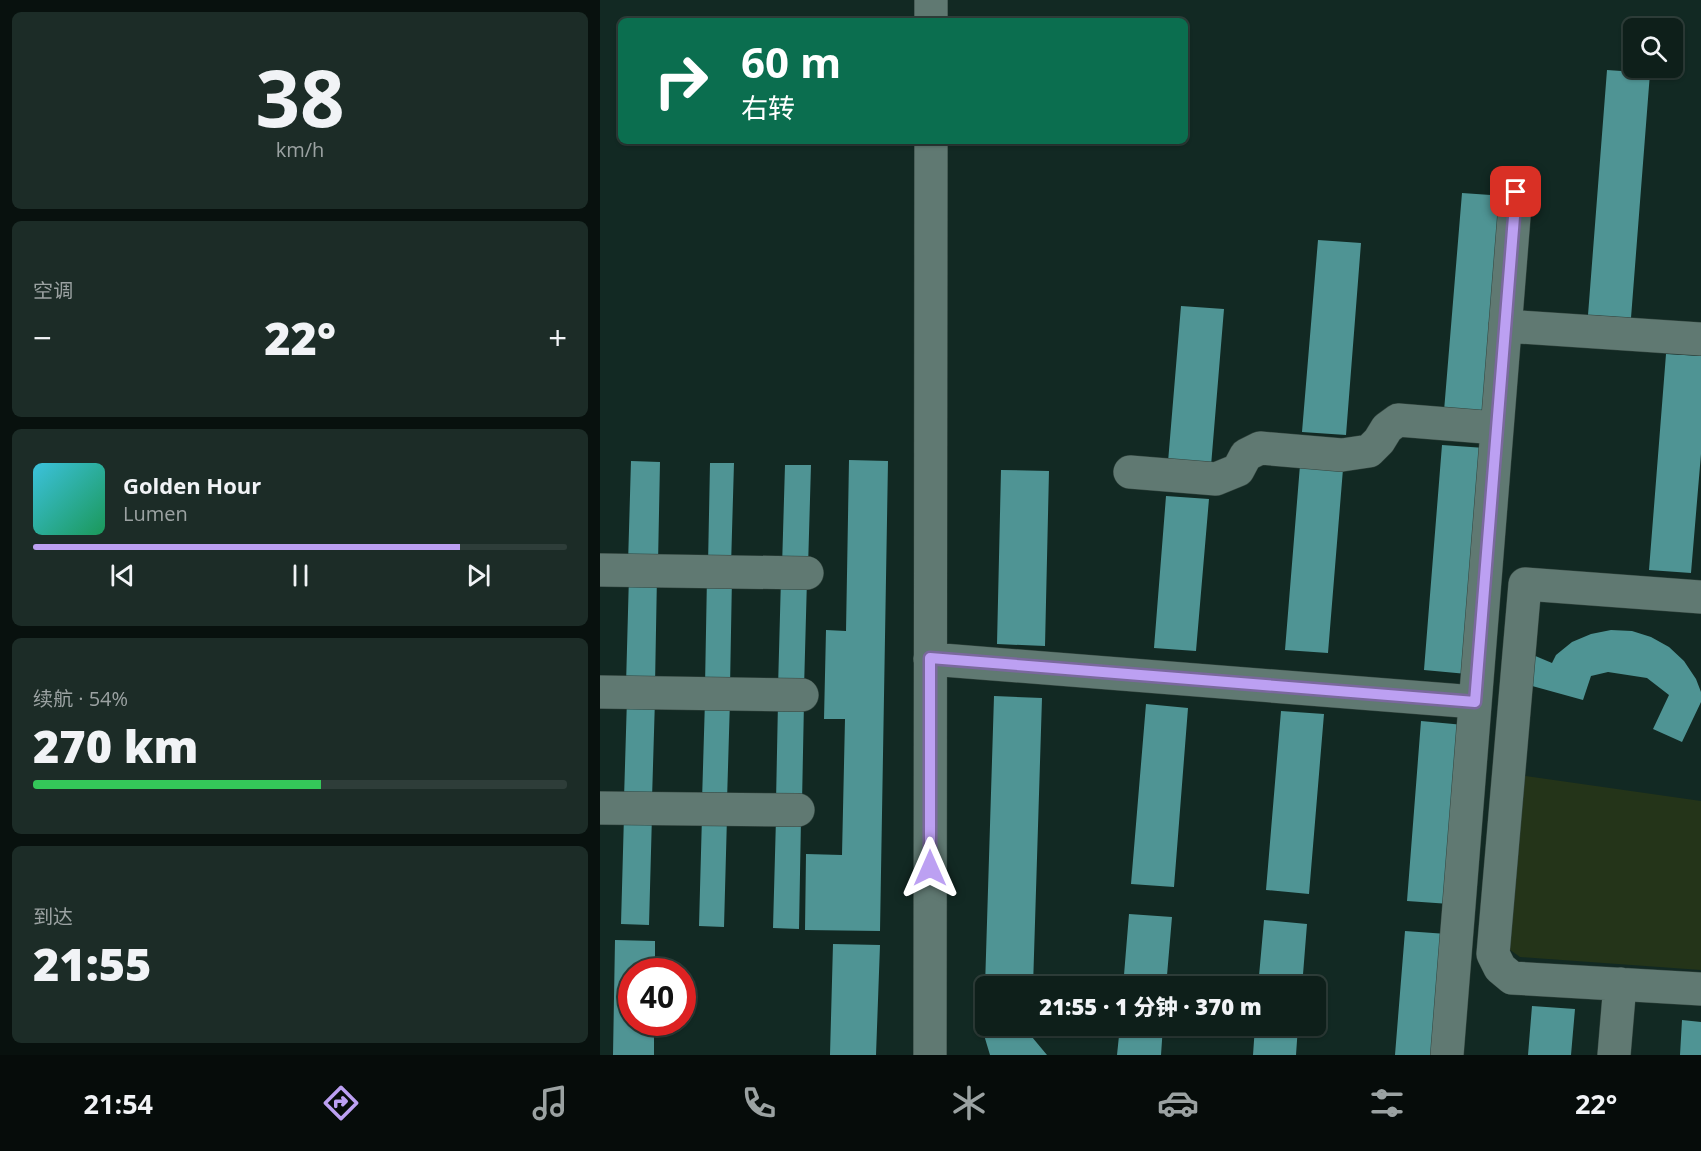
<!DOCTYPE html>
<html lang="zh">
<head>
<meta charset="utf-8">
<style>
  body { margin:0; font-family:"Open Sans","Noto Sans SC",sans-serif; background:#1c2c27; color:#f1f3f6; height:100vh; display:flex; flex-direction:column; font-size:22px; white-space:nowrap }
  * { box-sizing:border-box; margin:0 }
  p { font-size:20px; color:#9ba2a2 }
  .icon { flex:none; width:33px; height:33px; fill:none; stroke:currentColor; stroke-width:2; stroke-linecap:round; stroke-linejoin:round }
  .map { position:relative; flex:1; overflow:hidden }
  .side { display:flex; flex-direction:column; gap:12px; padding:12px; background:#08110e; width:600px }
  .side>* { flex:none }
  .banner { position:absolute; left:18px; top:18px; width:570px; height:126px; border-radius:9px; box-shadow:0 2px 4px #0004,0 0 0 2px #2e3d39; background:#0b6e4f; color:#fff; overflow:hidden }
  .tools { position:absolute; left:1023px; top:18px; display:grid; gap:12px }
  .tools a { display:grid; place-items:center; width:60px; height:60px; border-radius:9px; background:#0e1f1a; box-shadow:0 2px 4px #0004,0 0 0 2px #2e3d39; font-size:30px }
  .speed { position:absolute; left:18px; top:958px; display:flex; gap:12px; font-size:30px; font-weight:700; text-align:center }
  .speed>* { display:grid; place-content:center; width:78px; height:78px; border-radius:50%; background:#0e1f1a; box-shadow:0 2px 4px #0004,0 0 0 2px #2e3d39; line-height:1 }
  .speed .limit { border:9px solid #d22; background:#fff; color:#111 }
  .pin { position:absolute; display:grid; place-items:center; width:51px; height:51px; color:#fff; margin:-26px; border-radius:12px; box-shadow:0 3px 9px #0006 }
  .me { position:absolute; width:66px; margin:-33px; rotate:0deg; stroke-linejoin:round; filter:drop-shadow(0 0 4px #0008) }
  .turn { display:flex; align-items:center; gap:21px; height:126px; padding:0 24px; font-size:27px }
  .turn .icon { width:78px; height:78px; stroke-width:2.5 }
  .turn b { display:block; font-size:42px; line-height:51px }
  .big { font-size:45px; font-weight:800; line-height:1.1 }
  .side .card { flex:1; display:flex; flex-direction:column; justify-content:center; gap:9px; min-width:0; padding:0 21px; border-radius:9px; background:#1c2c27 }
  .side .dial { align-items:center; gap:0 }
  .dial b { font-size:78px; line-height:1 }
  .song { display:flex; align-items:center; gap:18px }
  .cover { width:72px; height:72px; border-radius:9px; background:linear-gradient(135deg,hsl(190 70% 55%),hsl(150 70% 35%)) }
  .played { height:6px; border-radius:3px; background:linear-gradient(90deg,#bca0f2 80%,#2e3d39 80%) }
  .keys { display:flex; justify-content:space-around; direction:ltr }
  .heat { display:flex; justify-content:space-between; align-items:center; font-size:33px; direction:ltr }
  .charge { height:9px; border-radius:4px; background:linear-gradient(90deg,#34c759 54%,#2e3d39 0) }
  .trip { position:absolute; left:375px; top:976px; width:351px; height:60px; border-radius:9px; background:#0e1f1a; box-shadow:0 2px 4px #0004,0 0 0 2px #2e3d39; font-weight:800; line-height:60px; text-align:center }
  .tabs { display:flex; height:96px; justify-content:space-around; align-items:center; background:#060c0a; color:#9ba2a2 }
  .tabs .icon { width:42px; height:42px }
  .tabs .selected { color:#bca0f2 }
  .tabs b { font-size:27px; color:#f1f3f6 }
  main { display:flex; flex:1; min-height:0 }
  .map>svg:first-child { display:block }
  .green { fill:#243419 }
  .building { fill:#4f9494 }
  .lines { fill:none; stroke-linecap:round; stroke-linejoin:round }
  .minor-casing { stroke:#33453f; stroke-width:34 }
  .minor { stroke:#607972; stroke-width:33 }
  .route-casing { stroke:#7a689d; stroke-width:15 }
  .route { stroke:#bca0f2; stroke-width:10 }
</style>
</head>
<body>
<main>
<section class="side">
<div class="card dial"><b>38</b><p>km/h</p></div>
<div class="card"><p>空调</p>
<div class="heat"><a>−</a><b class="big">22°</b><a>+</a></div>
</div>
<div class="card">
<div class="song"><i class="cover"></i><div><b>Golden Hour</b><p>Lumen</p></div></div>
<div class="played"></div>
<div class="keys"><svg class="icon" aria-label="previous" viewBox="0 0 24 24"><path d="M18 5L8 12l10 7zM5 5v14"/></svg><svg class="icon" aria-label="pause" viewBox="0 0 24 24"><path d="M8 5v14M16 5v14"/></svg><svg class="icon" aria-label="next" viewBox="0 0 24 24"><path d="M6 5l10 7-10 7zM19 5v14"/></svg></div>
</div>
<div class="card"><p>续航 · 54%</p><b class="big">270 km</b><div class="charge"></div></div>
<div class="card"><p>到达</p><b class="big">21:55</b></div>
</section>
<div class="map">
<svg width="1101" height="1055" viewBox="0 0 1101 1055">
  <rect width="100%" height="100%" fill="#122923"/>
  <path class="green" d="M919 775 1101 801V970L920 957 906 947Z"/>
  <path class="building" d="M1007 70 1050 73 1031 318 988 315Z
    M862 193 905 196 887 415 844 411Z
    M718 240 761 243 746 435 702 432Z
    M581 306 624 309 611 466 568 462Z
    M1066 354 1101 356V454L1091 573 1049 570Z
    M842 445 885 448 867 674 824 670Z
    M249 460 288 461 280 931 205 930 206 854 242 855 245 719H224L226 630 246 631Z
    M31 461 60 462 58 564H28Z
    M110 463H134L131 566 108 565Z
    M185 465H211L208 568 182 567Z
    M700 465 743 469 728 653 685 650Z
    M401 470 449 471 445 646 397 644Z
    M566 496 609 499 596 651 554 648Z
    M29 575H57L55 685H26Z
    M107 576 132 577 130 687 105 686Z
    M181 578 207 579 204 689 178 688Z
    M1011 630 1032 631 1051 637 1069 647 1084 661 1096 679 1101 692V702L1082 742 1053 729 1069 695 1047 678 1008 672 991 676 983 700 921 683 933 655 952 663 956 655 972 642 991 634Z
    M394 696 442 698 433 987H385Z
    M27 698 55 699 52 799H24Z
    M105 700H130L127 801H102Z
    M178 702H204L202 803 176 802Z
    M546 704 588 708 574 887 531 884Z
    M681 711 724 714 709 894 666 890Z
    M821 721 864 725 850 904 807 901Z
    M24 815H52L49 925 21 924Z
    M102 816 127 817 124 927 99 926Z
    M176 818 201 819 199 929 173 928Z
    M529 914 572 917 566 987H523Z
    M664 920 707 924 702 987H658Z
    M805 931 847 934 838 1055H795Z
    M15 940 55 941V972H32V1023H54V1055H13Z
    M233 944 280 945 276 1055H230Z
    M932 1006 975 1009 971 1055H928Z
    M1082 1020 1101 1022V1055H1080Z
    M384 1026H432V1037L447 1055H390L384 1035Z
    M520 1026H563L561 1055H517Z
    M655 1026H698L696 1055H653Z"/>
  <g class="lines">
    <g class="minor-casing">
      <path id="minor" d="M331 21V0
        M905 326 1101 339
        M530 472 616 479 638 470 646 455 660 448 742 455 769 451 779 441 787 428 798 420 897 428
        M0 570 207 573
        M1101 597 925 584 893 954 900 968 912 978 1101 989
        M330 659 875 702
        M0 692 202 695
        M0 808 198 810
        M330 1055 331 141
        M847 1055 916 192
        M1014 1055 1020 984"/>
    </g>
    <use href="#minor" class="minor"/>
  </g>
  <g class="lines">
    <g class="route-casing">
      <path id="route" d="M330 868V658L875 702 916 192"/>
    </g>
    <use href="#route" class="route"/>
  </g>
</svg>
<div class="tools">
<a><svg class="icon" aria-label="search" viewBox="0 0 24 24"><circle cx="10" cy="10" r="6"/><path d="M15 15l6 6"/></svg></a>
</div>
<div class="speed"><div class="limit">40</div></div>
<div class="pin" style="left:916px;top:192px;background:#d93025"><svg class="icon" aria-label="arrive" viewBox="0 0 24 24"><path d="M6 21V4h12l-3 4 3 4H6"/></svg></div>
<svg class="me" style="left:330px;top:868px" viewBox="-20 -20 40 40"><path d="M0-17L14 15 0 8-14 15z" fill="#bca0f2" stroke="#fff" stroke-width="4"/></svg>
<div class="trip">21:55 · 1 分钟 · 370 m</div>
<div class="banner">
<div class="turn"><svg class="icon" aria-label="right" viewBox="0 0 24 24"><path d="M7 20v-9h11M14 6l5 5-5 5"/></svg><div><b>60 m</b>右转</div></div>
</div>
</div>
</main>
<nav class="tabs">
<b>21:54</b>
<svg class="icon selected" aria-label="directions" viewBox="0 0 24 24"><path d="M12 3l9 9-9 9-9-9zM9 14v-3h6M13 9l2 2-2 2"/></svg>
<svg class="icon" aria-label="music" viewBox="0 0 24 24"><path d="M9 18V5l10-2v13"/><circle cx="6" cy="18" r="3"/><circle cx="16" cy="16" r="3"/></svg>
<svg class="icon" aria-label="phone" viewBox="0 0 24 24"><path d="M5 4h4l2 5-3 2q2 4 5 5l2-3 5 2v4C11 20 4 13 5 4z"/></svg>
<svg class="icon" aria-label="climate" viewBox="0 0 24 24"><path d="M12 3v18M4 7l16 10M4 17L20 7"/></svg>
<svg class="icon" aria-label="car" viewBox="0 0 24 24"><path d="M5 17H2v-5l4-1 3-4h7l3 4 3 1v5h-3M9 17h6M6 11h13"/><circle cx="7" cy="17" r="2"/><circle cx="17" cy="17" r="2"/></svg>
<svg class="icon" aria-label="filters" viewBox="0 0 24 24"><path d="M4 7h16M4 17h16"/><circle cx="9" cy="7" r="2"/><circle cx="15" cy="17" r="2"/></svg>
<b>22°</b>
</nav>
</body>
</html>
